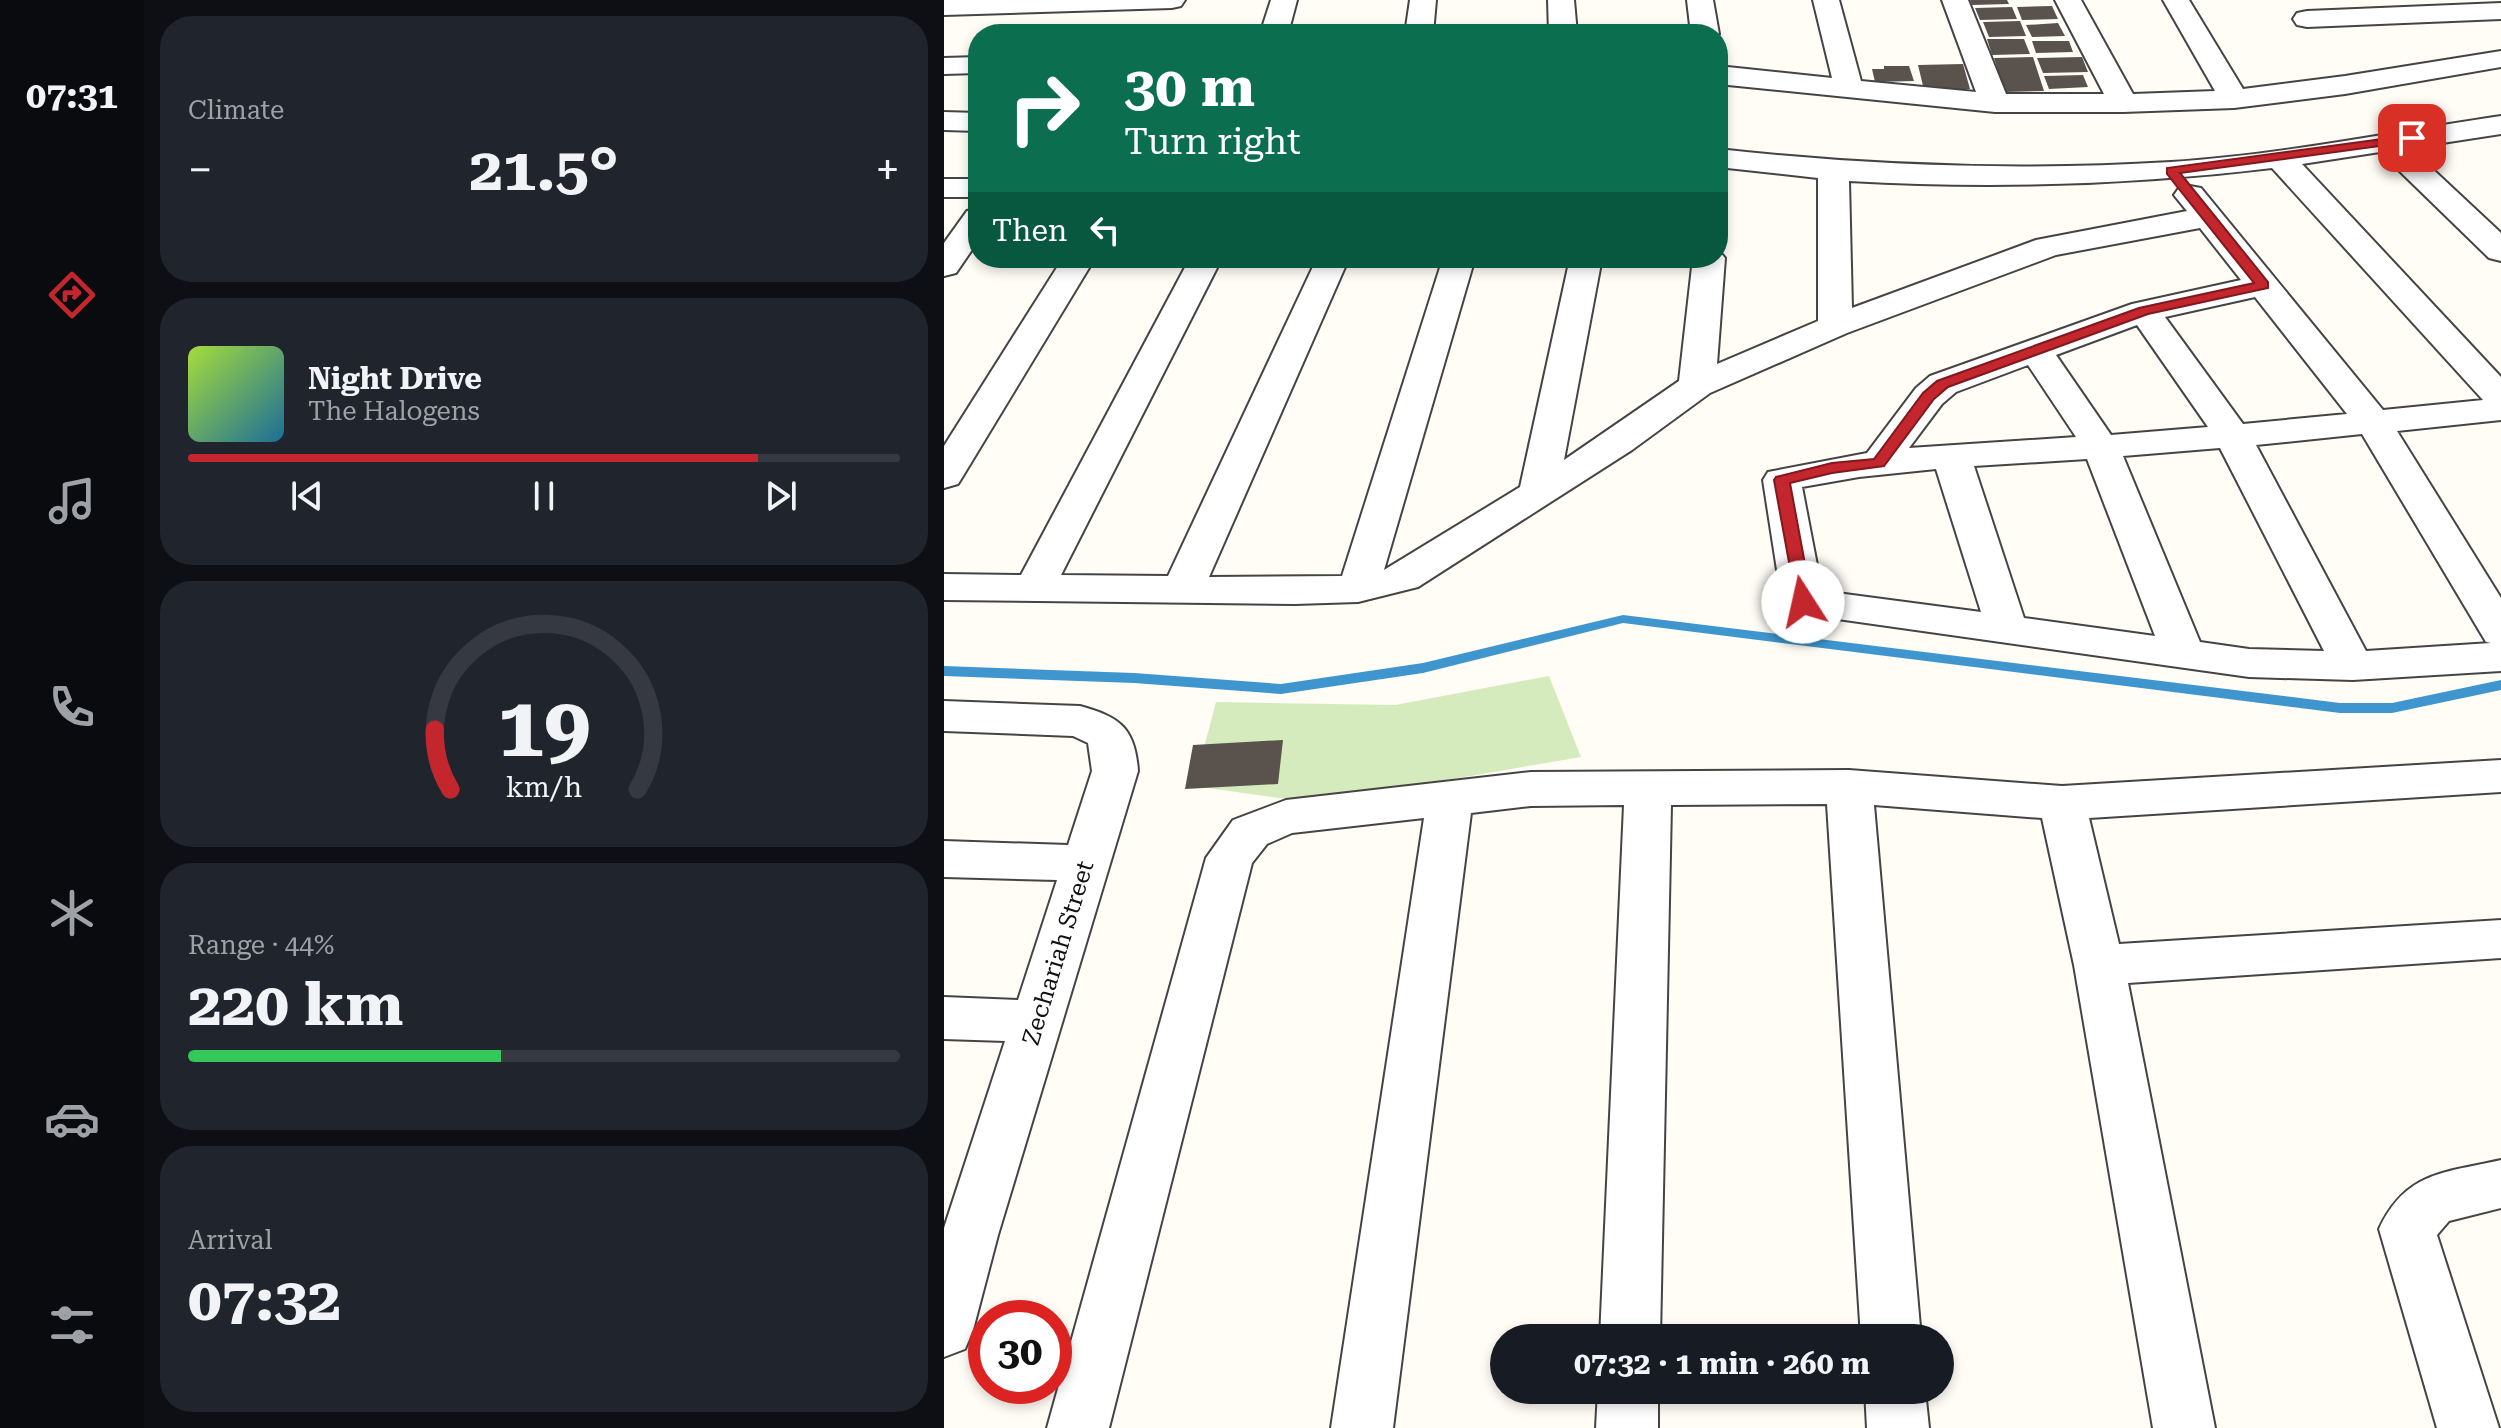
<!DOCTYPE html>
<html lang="en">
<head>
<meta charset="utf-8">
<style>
  body { margin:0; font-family:"Roboto Serif",serif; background:#20242c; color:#f1f3f6; height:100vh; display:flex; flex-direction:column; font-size:30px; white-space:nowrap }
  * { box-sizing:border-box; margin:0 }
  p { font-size:26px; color:#9ea1a6 }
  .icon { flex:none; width:44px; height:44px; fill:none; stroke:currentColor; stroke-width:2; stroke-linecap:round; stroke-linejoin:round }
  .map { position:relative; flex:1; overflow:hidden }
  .drawer { display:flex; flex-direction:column; gap:16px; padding:16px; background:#0d0f14; width:800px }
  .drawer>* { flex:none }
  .top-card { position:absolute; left:24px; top:24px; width:760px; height:244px; border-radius:32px; box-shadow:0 4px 12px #0003; background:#0b6e4f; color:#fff; overflow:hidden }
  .speed { position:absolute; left:24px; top:1300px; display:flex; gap:16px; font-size:40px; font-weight:700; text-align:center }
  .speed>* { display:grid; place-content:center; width:104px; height:104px; border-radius:50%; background:#171b24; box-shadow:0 4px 12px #0003; line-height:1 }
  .speed .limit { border:12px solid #d22; background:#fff; color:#111 }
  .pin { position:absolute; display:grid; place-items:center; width:68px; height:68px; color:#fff; margin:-34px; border-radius:16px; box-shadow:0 4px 12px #0006 }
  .me { position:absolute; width:88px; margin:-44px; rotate:350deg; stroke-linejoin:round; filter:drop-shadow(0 0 6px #0008) }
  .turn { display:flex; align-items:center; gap:28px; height:168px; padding:0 24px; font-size:36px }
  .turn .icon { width:104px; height:104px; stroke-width:2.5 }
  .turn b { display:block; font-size:56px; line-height:68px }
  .then { display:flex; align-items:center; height:76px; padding:0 24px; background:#0003; gap:16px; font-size:30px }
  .big { font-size:60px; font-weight:700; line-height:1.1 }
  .drawer .tile { flex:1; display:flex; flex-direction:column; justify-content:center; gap:12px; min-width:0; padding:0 28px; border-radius:32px; background:#20242c }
  .drawer .dial { align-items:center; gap:0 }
  .dial svg { height:208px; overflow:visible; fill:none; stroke:#363941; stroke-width:7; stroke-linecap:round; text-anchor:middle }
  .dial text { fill:#f1f3f6; stroke:none }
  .song { display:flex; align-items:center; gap:24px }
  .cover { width:96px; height:96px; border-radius:12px; background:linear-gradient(135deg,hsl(80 70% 55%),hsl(200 70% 35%)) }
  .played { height:8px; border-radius:4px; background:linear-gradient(90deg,#c4262e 80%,#363941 80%) }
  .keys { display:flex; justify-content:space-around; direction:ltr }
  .heat { display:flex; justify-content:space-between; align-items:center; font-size:44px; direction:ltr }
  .charge { height:12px; border-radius:6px; background:linear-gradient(90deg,#34c759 44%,#363941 0) }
  .trip { position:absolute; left:546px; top:1324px; width:464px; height:80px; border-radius:40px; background:#171b24; box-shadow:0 4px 12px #0003; font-weight:700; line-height:80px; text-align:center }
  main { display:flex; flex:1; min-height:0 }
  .tab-bar { display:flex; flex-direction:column; width:144px; justify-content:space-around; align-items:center; background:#090b0e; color:#9ea1a6 }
  .tab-bar .icon { width:56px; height:56px }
  .tab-bar .selected { color:#c4262e }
  .tab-bar b { font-size:36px; color:#f1f3f6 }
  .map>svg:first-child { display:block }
  .green { fill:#d5ebbd }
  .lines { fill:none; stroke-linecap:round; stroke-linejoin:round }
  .stream { fill:#3f96cf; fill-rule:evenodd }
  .building { fill:#5a524d }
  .minor-casing { stroke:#444; stroke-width:4 }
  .minor { fill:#fff; fill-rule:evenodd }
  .route { fill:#c4262e; stroke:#7f191e; stroke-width:2 }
  .labels { text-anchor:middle; stroke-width:8; stroke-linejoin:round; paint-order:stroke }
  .street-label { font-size:24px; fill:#111; stroke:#fff }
</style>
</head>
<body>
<main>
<nav class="tab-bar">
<b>07:31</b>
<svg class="icon selected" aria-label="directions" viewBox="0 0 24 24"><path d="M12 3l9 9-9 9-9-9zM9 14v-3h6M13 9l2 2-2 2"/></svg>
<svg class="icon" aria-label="music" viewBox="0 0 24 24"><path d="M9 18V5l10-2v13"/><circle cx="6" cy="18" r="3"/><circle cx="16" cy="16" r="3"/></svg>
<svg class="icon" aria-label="phone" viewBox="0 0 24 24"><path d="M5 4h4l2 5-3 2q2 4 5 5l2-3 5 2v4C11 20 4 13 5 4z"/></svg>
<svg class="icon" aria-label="climate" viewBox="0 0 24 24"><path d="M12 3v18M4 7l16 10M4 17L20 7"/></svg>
<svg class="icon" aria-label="car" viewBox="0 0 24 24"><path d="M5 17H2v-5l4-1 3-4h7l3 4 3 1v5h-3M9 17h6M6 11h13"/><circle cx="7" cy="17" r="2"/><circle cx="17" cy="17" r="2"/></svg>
<svg class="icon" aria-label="filters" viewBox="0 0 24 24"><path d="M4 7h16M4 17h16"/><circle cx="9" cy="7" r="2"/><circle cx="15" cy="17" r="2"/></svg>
</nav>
<section class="drawer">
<div class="tile"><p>Climate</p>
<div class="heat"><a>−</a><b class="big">21.5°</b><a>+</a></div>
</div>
<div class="tile">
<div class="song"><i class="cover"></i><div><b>Night Drive</b><p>The Halogens</p></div></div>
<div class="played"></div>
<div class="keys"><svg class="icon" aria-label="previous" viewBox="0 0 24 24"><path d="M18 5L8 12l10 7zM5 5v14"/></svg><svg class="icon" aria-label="pause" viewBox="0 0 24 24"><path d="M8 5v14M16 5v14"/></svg><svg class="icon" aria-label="next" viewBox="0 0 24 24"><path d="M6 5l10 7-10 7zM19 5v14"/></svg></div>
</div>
<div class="tile dial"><svg viewBox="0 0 100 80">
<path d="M14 69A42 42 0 1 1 86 69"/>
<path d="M14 69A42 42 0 0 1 8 46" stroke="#c4262e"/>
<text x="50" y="56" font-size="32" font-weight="700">19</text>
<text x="50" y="72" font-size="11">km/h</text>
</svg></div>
<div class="tile"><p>Range · 44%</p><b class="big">220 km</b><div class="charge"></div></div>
<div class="tile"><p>Arrival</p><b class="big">07:32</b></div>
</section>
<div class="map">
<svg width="1557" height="1428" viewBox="0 0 1557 1428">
  <rect width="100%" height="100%" fill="#fffdf5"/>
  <path class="green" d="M605 676 637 757 503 780 349 800 250 786 272 702 451 705Z"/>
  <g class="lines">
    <path class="stream" d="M679 615 1396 703H1448L1557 680V690L1448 713H1396L679 623 479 673 337 694 190 683 0 676V666L190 673 337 684 479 663Z"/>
  </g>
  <path class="building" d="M1026 0H1063L1065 4 1028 5Z
    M1108 6 1114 19 1078 20 1073 7Z
    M1068 7 1073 19 1036 20 1031 8Z
    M1076 21 1082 36 1045 37 1039 22Z
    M1114 23 1121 36 1088 37 1082 25Z
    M1043 39H1080L1086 54 1048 55Z
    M1088 41H1125L1129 52 1092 53Z
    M1089 57 1100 91 1061 92 1050 58Z
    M1138 57 1144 72 1099 73 1093 58Z
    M1019 64 1026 89 980 90 974 65Z
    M940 66H965L970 81 931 82 928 69H940Z
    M1139 75 1144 87 1105 89 1100 76Z
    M339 740 334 784 241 789 249 745Z"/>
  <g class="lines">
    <g class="minor-casing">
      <path id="minor" d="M0 0H241L237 6 228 8 0 15Z
        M327 0H353L344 34H316Z
        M466 0H492L489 34H461Z
        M604 0H630L633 34H605Z
        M743 0H769L775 34 774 35 747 34Z
        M869 0H895L917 81 1032 92 998 0H1024L1062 94H1160L1111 0H1137L1189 94 1271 91 1219 0H1245L1299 89 1401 76 1557 51V67L1401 94 1290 108 1179 112H1051L774 84V66L888 78Z
        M1557 3V19L1363 27 1353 25 1349 19 1353 13 1363 11Z
        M34 57V73L0 74V58Z
        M0 112 34 113V131L0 130Z
        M1557 116V134L1466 148 1557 233V261L1545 258 1436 152 1358 164 1557 377V420L1453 431 1557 598V671L1409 680 1305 677 844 612 838 602 819 480 824 472 923 453 972 388 986 376 1188 304 1297 280 1256 228 1112 255 903 333 766 393 688 450 474 587 414 602 351 604 0 600V574L77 575 246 258H278L117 575 224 576 373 258H405L265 577 398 576 499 258H531L440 570 576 487 626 258H658L620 460 735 381 749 258H774V250L781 258 773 364 874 321V178L774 167V149C925 166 1076 171 1227 162 1337 155 1448 132 1557 116ZM1328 168 1539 400 1439 410 1257 188 1246 186 1235 188 1230 195 1243 211 1092 240 908 308 905 181C1046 189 1188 185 1328 168ZM1311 297 1403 414 1299 424 1221 317ZM1193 325 1264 427 1167 435 1112 355ZM1084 365 1132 437 965 448 998 404 1012 392ZM1418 434 1536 632 1542 642 1547 643 1422 651 1312 445ZM1276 448 1380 651 1305 649 1256 642 1179 456ZM1143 459 1211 636 1080 618 1030 466ZM992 469 1037 612 878 591 858 487 915 477Z
        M0 179H34V197H0Z
        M34 208V241L12 273 0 276V243L23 211Z
        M119 258H151L19 476 14 484 0 488V446Z
        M0 701 136 706C176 717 191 728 194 771L54 1235 29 1330 21 1349 0 1357V1228L61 1041 0 1039V997L74 1000 113 880 0 877V841L124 845 148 771 144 743 129 736 0 731Z
        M1557 760V792L1145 818 1175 944 1557 920V958L1184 983 1271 1428H1209L1130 965 1098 818 930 805 977 1338H917L883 804 727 805 716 1338H656L680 805 587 806 527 813 449 1428H387L480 818 348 833 323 844 308 863 165 1428H103L262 858 289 820 342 800 587 772 905 770 1118 786Z
        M1557 1160V1208L1505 1221 1493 1235 1555 1428H1493L1435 1229C1462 1171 1501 1173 1557 1160Z
        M654 1390H714V1428H652Z
        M921 1390H981L985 1428H923Z"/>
    </g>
    <use href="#minor" class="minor"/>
  </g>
  <path class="route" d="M1468 135 1473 136V141L1236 173 1324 282V288L1204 314 1004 387 990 399 940 466 888 473 846 483 868 602 865 606H853L830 480 832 477 888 463 930 459 979 393 993 381 1195 308 1310 283 1223 174V168Z"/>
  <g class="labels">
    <g class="street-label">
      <text transform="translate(114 953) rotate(-73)" y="8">Zechariah Street</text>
    </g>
  </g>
</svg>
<div class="speed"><div class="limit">30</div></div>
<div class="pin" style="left:1468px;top:138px;background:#d93025"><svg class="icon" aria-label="arrive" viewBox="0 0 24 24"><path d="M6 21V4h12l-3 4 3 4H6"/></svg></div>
<svg class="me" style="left:859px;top:602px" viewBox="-20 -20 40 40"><circle r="19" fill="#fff"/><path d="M0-13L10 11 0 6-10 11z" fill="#c4262e"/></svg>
<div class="trip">07:32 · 1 min · 260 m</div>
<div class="top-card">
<div class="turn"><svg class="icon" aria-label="right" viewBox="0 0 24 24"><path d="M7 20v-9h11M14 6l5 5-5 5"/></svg><div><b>30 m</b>Turn right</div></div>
<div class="then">Then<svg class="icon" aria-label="left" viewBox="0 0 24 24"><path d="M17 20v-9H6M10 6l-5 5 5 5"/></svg></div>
</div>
</div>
</main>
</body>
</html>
